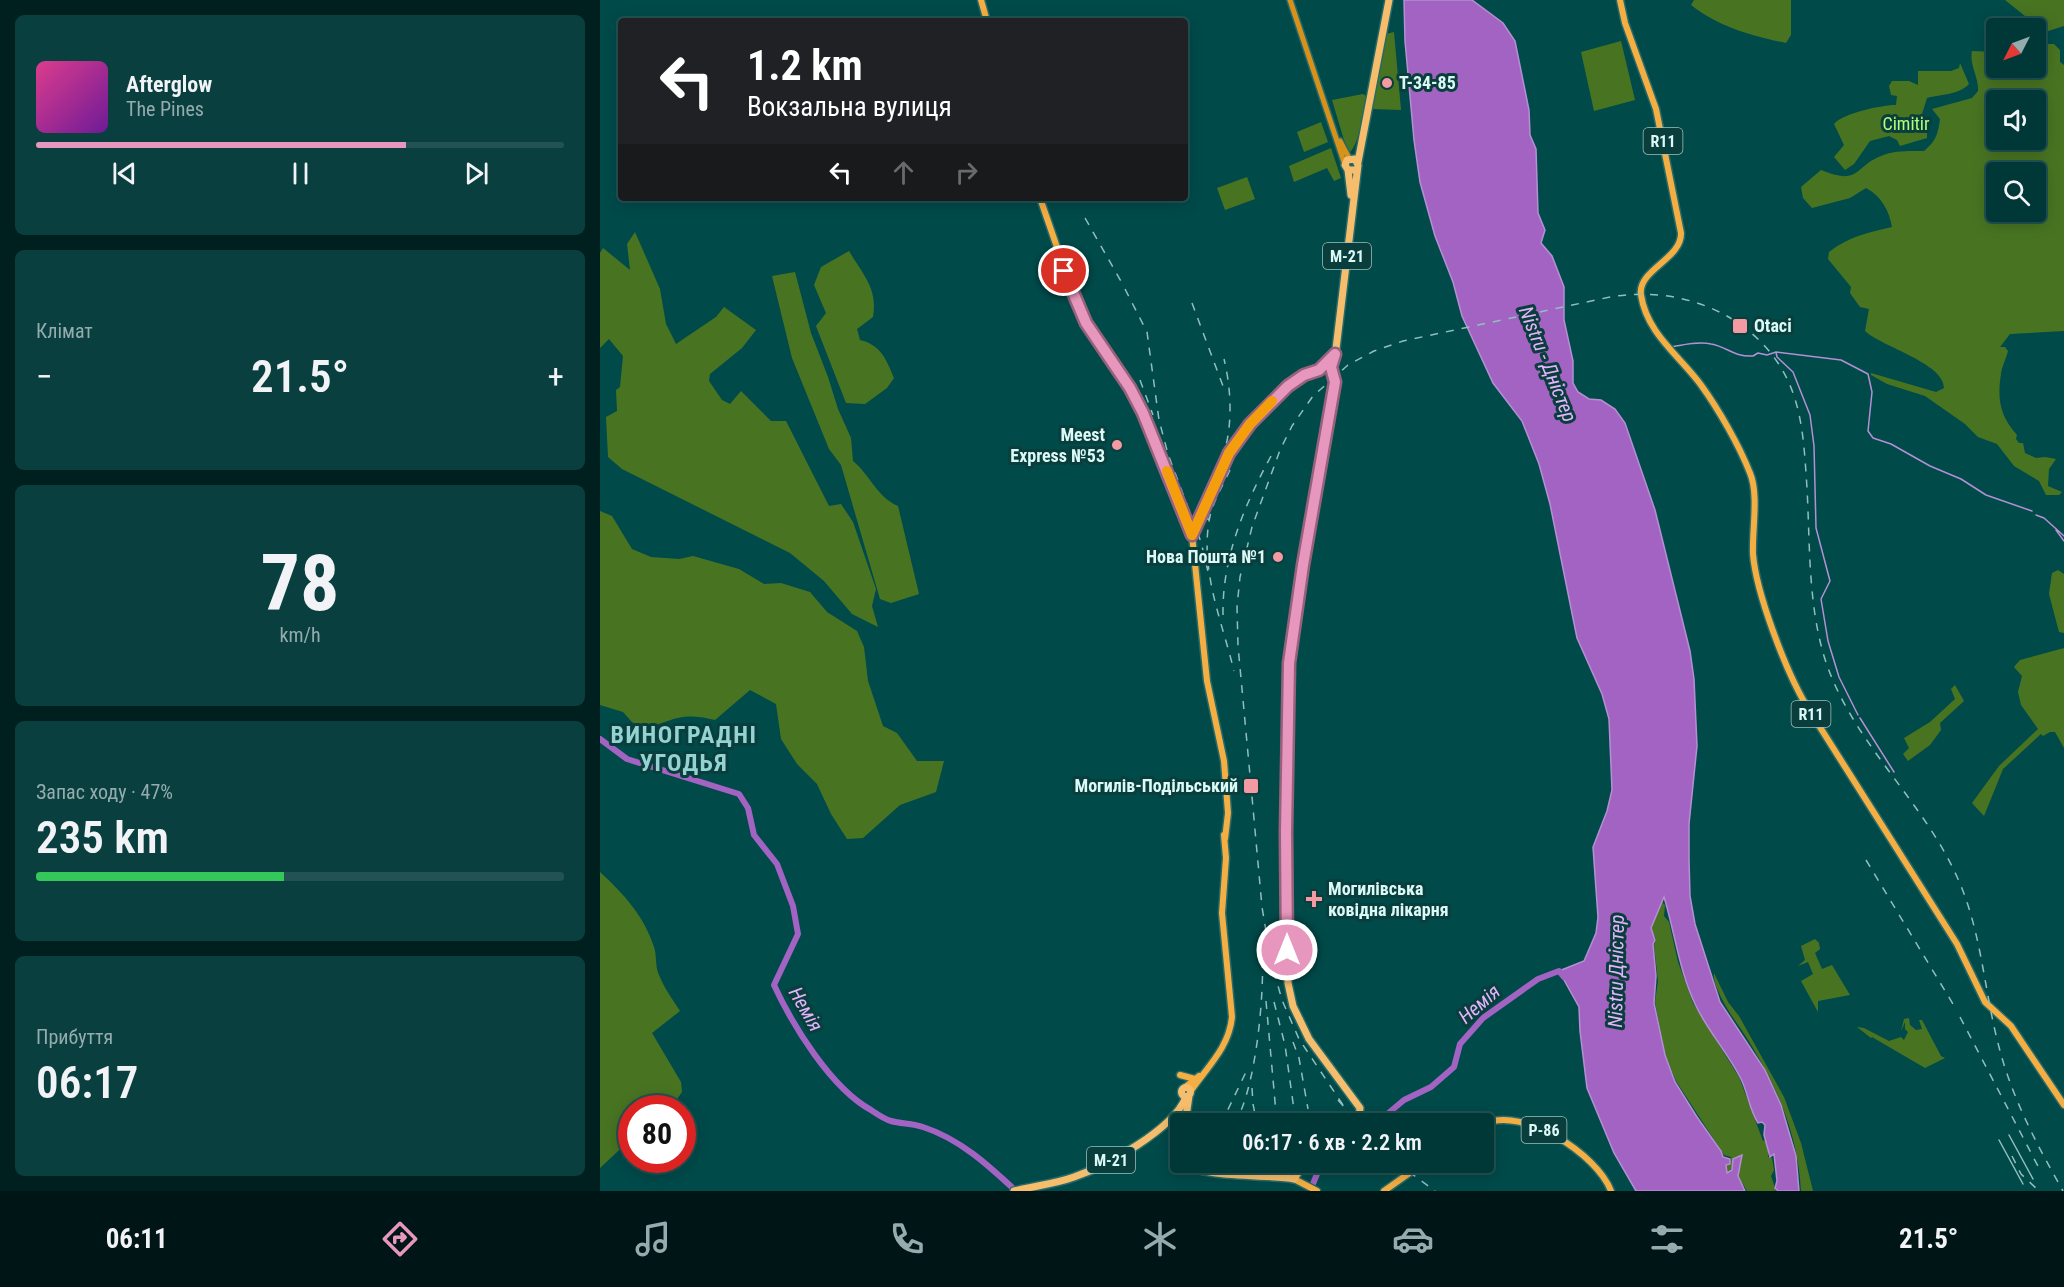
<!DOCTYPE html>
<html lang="uk">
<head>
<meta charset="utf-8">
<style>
  body { margin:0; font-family:"Roboto Condensed",sans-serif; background:#0a3f40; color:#f1f3f6; height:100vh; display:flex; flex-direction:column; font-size:22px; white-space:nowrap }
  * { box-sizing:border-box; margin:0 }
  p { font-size:20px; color:#95acae }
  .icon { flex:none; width:33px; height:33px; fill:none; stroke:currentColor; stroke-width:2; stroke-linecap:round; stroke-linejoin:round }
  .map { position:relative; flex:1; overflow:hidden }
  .panel { display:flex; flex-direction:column; gap:15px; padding:15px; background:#001f1f; width:600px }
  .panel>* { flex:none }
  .hud { position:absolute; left:18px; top:18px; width:570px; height:183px; border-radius:6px; box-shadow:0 3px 15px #0003,0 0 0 2px #225253; background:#202124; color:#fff; overflow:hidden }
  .needle { width:39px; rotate:228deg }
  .controls { position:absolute; left:1386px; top:18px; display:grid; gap:12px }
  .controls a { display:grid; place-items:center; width:60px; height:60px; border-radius:6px; background:#003838; box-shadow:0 3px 15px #0003,0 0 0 2px #225253; font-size:30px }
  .speed { position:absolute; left:18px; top:1095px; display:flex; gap:12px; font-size:30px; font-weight:700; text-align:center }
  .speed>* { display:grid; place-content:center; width:78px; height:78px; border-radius:50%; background:#003838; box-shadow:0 3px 15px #0003,0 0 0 2px #225253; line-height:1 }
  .speed .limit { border:9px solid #d22; background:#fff; color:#111 }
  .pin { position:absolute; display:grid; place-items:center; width:51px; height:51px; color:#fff; margin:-26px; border:3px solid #fff; border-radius:50%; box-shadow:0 2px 6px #0007 }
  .me { position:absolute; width:66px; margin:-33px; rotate:0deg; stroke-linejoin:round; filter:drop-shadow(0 0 4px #0008) }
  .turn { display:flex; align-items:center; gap:21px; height:126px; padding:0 30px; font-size:27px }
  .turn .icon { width:78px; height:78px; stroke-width:2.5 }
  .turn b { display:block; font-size:42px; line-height:51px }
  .lanes { display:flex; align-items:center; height:57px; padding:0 30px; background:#0003; justify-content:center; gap:30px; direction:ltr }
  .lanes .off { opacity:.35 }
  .big { font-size:45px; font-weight:600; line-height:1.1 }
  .panel .widget { flex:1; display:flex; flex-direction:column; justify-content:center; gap:9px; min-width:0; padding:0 21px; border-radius:9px; background:#0a3f40 }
  .panel .dial { align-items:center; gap:0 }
  .dial b { font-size:78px; line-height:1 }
  .song { display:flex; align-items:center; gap:18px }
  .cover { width:72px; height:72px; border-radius:9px; background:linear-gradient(135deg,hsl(330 70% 55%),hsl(280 70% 35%)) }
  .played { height:6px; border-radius:3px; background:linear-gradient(90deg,#e797bd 70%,#225253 70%) }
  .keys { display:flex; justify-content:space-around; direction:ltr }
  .heat { display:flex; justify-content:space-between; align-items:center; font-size:33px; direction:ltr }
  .charge { height:9px; border-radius:4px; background:linear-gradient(90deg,#34c759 47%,#225253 0) }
  .trip { position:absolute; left:570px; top:1113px; width:324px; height:60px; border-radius:6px; background:#003838; box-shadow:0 3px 15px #0003,0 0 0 2px #225253; font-weight:600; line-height:60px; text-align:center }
  .tab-bar { display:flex; height:96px; justify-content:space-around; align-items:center; background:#001616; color:#95acae }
  .tab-bar .icon { width:42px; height:42px }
  .tab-bar .current { color:#e797bd }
  .tab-bar b { font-size:27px; color:#f1f3f6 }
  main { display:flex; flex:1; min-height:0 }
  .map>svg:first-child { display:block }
  .green { fill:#487422; fill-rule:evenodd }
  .water { fill:#a363c3; stroke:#b490d3; stroke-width:1.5 }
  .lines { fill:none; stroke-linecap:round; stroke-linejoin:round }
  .stream { stroke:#b490d3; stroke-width:1.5 }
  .river { stroke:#a363c3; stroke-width:6 }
  .secondary-casing { stroke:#276a69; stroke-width:8 }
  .primary-casing { stroke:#276a69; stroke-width:9 }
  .trunk-casing { stroke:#276a69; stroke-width:10 }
  .secondary { stroke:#d8921a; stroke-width:5 }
  .primary { stroke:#f5ae42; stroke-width:6 }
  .trunk { stroke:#f6be6c; stroke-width:7 }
  .tram { stroke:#91bfbd; stroke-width:1.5 }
  .rail { stroke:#91bfbd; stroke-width:1.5; stroke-dasharray:8 8; stroke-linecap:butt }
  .route-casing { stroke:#96627b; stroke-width:15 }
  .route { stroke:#e797bd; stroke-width:10 }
  .slow { stroke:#f59e0b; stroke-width:10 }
  .poi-dot { fill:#f49aa3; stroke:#0a3e3d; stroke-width:2 }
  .labels { text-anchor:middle; stroke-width:6; stroke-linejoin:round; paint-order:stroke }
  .shield { fill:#0a3e3d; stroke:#9cc1bf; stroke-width:1.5 }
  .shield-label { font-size:16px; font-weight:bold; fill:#daf9f7 }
  .poi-label { font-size:18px; font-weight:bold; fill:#daf9f7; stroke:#0a3e3d; text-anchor:start }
  .park-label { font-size:18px; fill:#b1fe77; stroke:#0a3e3d }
  .water-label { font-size:20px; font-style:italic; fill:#e3b4fd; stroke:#0a3e3d }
  .district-label { font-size:24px; font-weight:bold; letter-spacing:1.5px; fill:#94d3d1; stroke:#0a3e3d }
</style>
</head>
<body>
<main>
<section class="panel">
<div class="widget">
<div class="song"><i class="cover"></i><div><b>Afterglow</b><p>The Pines</p></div></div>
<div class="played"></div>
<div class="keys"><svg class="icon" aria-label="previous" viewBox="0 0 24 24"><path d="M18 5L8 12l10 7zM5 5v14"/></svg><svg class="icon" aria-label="pause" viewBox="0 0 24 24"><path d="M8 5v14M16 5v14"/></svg><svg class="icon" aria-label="next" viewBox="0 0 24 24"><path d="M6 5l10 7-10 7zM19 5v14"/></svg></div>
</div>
<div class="widget"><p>Клімат</p>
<div class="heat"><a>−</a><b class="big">21.5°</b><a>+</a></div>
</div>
<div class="widget dial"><b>78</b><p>km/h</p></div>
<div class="widget"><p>Запас ходу · 47%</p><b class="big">235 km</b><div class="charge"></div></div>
<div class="widget"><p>Прибуття</p><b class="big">06:17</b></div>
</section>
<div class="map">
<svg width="1464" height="1191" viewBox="0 0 1464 1191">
  <rect width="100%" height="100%" fill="#004a4a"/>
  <path class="green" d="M1094 0H1191V35L1186 43C1152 36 1119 27 1091 5Z
    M1405 0H1464V26L1445 32Z
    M794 32 801 110 772 109 786 34Z
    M1436 40 1439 44H1454L1460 50V62L1464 65V331L1410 334 1400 347H1405L1408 351C1406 359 1402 366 1401 374 1397 399 1400 416 1417 435L1416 439 1419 443H1423L1425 453 1436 458 1445 457 1456 459 1449 469 1448 486 1462 492 1459 495H1446L1439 481 1414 466 1397 444 1378 437 1365 424 1325 396 1287 384 1271 375V373L1336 392 1344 388C1344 363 1282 347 1265 331L1269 309 1260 307 1250 293 1251 287 1228 259 1229 252C1248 237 1269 232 1292 227 1289 210 1281 196 1266 188L1250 198 1212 208 1203 198 1201 187 1221 170C1261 186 1253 167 1281 156 1295 150 1309 151 1324 151 1336 141 1338 134 1340 119L1332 109 1372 98 1378 91C1379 77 1369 65 1372 51L1396 52V68H1436ZM1436 100V140H1396V100ZM1396 172H1436V212H1396Z
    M1021 41 1035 100 994 111 981 52Z
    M1360 63 1369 84C1359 95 1341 94 1327 98L1322 114 1327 123V138L1300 146 1297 140 1289 136 1270 141 1254 164 1245 170 1234 157 1244 145 1234 124C1243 113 1282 105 1296 105L1297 96 1291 95 1289 86 1292 81H1309L1318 85V71H1351L1359 68Z
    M763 94 766 96C764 109 759 145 750 152L744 140 732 100Z
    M721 122 728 142 704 152 697 132Z
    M731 148 741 178 734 181 727 168 694 182 689 166Z
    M647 177 655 199 625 210 617 188Z
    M35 232 60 289 66 324 76 344 116 317 124 307 156 330 142 348 110 374 109 381 122 400 130 404 141 391 171 421H186L229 506 241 504 253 522 276 589 272 606 278 627 252 614 224 581 190 553 22 469 8 457 6 417 17 411 16 390 20 387 23 356 9 339 0 348V253L3 248 30 270 27 244Z
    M249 251C263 275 278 288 273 317L257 329 260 340C281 345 286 359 294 378L287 388 265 404 246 403 216 326 226 313 214 285 221 267Z
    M195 272 211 333 228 377 238 409 251 438 253 461C270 475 277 497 298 506L319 594 291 603 280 599 241 465 229 449 192 358 172 276Z
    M0 511 12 516 32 549 51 557 79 559 93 556 139 569 164 584 181 583 210 592 227 612 257 631 264 647 268 681 283 726 297 733 317 761H344L336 792 300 805 263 838 247 839 231 814 217 784 197 764 181 739 176 704 150 690 115 720C82 712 75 719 45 729L32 722 23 712 0 705Z
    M1458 570 1464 574V633L1459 632 1449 594 1452 573Z
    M1464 648V748L1455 732H1450L1443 736 1441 734 1403 769 1384 816 1372 803 1399 766 1438 729 1421 705 1418 692 1422 676 1414 667 1420 660Z
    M1355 685 1364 701 1340 723 1341 730 1330 745 1308 761 1303 754 1309 748 1304 738 1330 722 1355 699 1351 689Z
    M0 872C24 894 44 916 54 947 57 956 55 967 59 975 64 988 73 1000 80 1011L52 1033 81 1082 82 1092 71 1108H32L31 1139 0 1168Z
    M1062 902 1065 905 1064 916 1069 922 1078 962 1093 1003 1139 1077 1163 1141 1165 1140 1168 1147V1157L1172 1158 1174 1170 1171 1176 1176 1191H1147L1138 1176 1142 1156 1127 1174 1126 1166 1131 1161V1157L1124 1155 1076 1081 1065 1054 1055 1002 1058 981 1054 945 1056 939 1051 928Z
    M1215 939 1219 943 1220 949 1215 953 1222 969 1232 965 1250 995 1218 1001V1012L1201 981 1213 974 1208 962 1198 966 1205 960 1201 946Z
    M1114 973 1128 1002 1139 1016 1184 1097 1201 1143 1213 1191H1201C1198 1131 1174 1079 1141 1029 1132 1017 1112 986 1114 973Z
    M1309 1018 1310 1025 1316 1030 1322 1029 1319 1020H1322L1341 1056 1345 1058 1325 1068 1272 1037 1271 1038 1257 1027 1264 1028 1289 1041 1301 1037 1304 1040 1308 1032 1305 1029V1022L1301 1031 1304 1019Z"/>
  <path class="water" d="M804 0H872L903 23 915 41 929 110 930 135 936 149 938 213 945 230 941 243 952 256 964 287V320L973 361V383L978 392 989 399 1001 400 1015 409 1025 423 1055 510 1090 651 1094 679 1097 746 1089 824V859L1090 896 1095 924 1120 1002 1165 1070 1181 1105 1196 1156 1199 1191H1178L1175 1188 1177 1181 1174 1154 1170 1157 1164 1135 1165 1125 1162 1122 1158 1123C1149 1109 1148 1092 1140 1077 1127 1052 1108 1031 1096 1006 1079 971 1075 933 1064 897L1051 928 1055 940 1053 944 1056 976 1054 1003 1065 1055 1075 1082 1097 1117 1121 1151 1123 1157 1130 1159V1164L1126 1165 1127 1173 1132 1170 1133 1159 1142 1155 1138 1176 1145 1191H1036L1014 1153 987 1088 980 1031 979 1007 959 971 984 961 996 933 998 917 993 847 1007 811 1012 790 1009 719 1002 694 977 638 950 504 939 464 922 421 893 383 862 316 853 282 835 236 820 182 814 140 805 41Z"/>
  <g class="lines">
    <path class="stream" d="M1071 347C1084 345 1098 341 1111 344 1128 347 1133 357 1153 356L1158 353 1167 355 1176 352 1241 360 1268 374 1272 392 1268 431 1273 438 1291 444 1330 466 1361 479 1386 495 1432 511
      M1176 352 1177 357 1193 372 1210 415 1214 446 1216 528 1230 581 1221 599 1228 641 1239 677 1258 715
      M1436 515 1444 518 1464 536
      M1456 530 1464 541
      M1260 718 1294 772"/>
    <path class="river" d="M0 739 27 759 139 794 148 808 154 835 177 864 193 906 198 934 174 985C193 1026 231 1088 271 1110 277 1114 284 1119 291 1121 301 1124 313 1123 323 1127 360 1139 388 1165 416 1191
      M770 1124 785 1116 804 1100 831 1087 854 1067 860 1044 883 1018 938 979 959 971 964 977
      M710 1191 722 1162"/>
    <g class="secondary-casing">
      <path id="secondary" d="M690 0 745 165
        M740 141 749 158
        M592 535 629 453 650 424 688 386 704 375 731 363"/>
    </g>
    <g class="primary-casing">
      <path id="primary" d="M381 0 387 21
        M1020 0 1025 23 1056 109 1081 233C1082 259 1037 270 1041 295 1047 334 1080 356 1101 385 1119 410 1139 445 1150 473 1159 494 1152 530 1153 554 1156 593 1186 671 1206 705L1357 944 1385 1002 1411 1026 1464 1105
        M440 198 476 302 543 413 592 535 607 681 624 761 628 813 625 839
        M580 1075 595 1079
        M584 1088 599 1076
        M590 1092C607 1067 629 1048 632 1017L622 913 626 858 624 835
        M884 1124C923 1106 997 1154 1011 1191
        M694 1179 717 1191
        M784 1191 825 1162"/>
    </g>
    <g class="trunk-casing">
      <path id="trunk" d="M758 162 789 0
        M748 170 751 195
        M581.5 1092a4.5 4.5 0 1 1 9 0a4.5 4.5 0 1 1-9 0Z
        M585 1124 589 1096
        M752 1124 759 1118 760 1108 709 1039 693 1006 688 983 686 832 689 663 705 550 735 382 731 367 736 349 758 165 755 159 747 160 745 165 748 170H756
        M584 1162C599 1179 671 1174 694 1179L705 1162
        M414 1191C434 1186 455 1184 474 1177 506 1166 573 1130 586 1097"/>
    </g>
    <use href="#secondary" class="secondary"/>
    <use href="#primary" class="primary"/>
    <use href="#trunk" class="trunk"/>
    <path class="tram" d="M1409 1135 1433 1179
      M1399 1140 1423 1184"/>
    <path class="rail" d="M485 218 522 283
      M525 289 547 332 559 420 568 454 601 542 609 576
      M592 303 623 386
      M540 380 553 415
      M630 470C623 485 614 500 610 516 599 569 622 621 634 671
      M608 520C603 490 616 480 624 453 633 423 631 388 624 359
      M623 615C622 558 644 506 671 456
      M1266 860 1353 1004
      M666 1001 677 1124
      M674 1002 685 1045 695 1117
      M1360 1017 1440 1170
      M693 1042 699 1058 708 1109
      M652 1088 653 1104 657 1124
      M738 1100 759 1124
      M743 1105 699 1039 682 1000 671 961 662 907 651 786 638 646 637 607 640 577 652 527 680 450 692 426 713 396 748 365 774 351 803 341 1010 297C1073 286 1141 308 1178 363 1203 400 1204 445 1207 488 1210 544 1208 602 1224 656 1250 741 1323 799 1358 879 1382 933 1384 991 1399 1047 1412 1098 1437 1145 1463 1191
      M621 1124 646 1072
      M634 1124C656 1092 665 990 662 951
      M1412 1156 1421 1174 1439 1191
      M689 1162 692 1165
      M796 1162 835 1191"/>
  </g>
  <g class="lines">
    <g class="route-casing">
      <path id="route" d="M464 271 486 323 530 388 543 413 592 535 629 453 650 424 688 386 704 375 719 370 735 354 731 367 735 382 703 565 689 663 686 832 687 950"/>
    </g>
    <use href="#route" class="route"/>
    <path class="slow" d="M567 471 592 535 629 453 650 424 672 401"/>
  </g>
  <g class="poi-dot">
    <circle cx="787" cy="83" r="6"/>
    <rect x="1132" y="318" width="16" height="16" rx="3"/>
    <circle cx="517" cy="445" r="6"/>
    <circle cx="678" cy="557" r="6"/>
    <rect x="643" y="778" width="16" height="16" rx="3"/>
    <path d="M711 890h6v6h6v6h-6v6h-6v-6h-6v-6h6z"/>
  </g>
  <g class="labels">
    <g class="shield">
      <rect x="1043.5" y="128" width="39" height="26" rx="4.5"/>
      <rect x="723" y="243" width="48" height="26" rx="4.5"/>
      <rect x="1191.5" y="701" width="39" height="26" rx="4.5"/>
      <rect x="921.5" y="1117" width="45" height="26" rx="4.5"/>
      <rect x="487" y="1147" width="48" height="26" rx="4.5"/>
    </g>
    <g class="shield-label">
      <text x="1063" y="147">R11</text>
      <text x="747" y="262">М-21</text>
      <text x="1211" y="720">R11</text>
      <text x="944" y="1136">Р-86</text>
      <text x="511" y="1166">М-21</text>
    </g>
    <g class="poi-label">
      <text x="799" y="89">Т-34-85</text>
      <text x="1154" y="332">Otaci</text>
      <text x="505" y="441" text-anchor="end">Meest<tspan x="505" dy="21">Express №53</tspan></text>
      <text x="666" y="563" text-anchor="end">Нова Пошта №1</text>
      <text x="638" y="792" text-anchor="end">Могилів-Подільський</text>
      <text x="728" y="895">Могилівська<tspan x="728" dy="21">ковідна лікарня</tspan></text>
    </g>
    <g class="park-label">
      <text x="1306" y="130">Cimitir</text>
    </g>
    <g class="water-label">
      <text transform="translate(948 364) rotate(68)" y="7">Nistru - Дністер</text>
      <text transform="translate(1016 971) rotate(-89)" y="7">Nistru Дністер</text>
      <text transform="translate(879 1004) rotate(-41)" y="7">Немія</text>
      <text transform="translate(206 1009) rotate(60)" y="7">Немія</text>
    </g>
    <g class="district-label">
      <text x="84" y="743">ВИНОГРАДНІ<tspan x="84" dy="28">УГОДЬЯ</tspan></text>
    </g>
  </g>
</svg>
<div class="controls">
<a><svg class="needle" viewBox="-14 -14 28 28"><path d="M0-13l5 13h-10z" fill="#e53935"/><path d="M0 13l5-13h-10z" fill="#95acae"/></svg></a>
<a><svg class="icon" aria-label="sound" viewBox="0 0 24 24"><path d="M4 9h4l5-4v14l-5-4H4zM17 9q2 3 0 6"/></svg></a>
<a><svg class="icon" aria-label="search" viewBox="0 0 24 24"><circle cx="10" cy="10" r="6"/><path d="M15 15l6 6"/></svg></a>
</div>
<div class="speed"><div class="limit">80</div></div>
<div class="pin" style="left:464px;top:271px;background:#d93025"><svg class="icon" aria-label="arrive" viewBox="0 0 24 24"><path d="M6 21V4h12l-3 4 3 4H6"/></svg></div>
<svg class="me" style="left:687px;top:950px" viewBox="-20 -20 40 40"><circle r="17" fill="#e797bd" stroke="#fff" stroke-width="3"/><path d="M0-11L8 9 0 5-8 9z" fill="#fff"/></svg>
<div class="trip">06:17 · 6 хв · 2.2 km</div>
<div class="hud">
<div class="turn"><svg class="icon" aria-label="left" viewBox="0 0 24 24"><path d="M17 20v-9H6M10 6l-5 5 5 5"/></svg><div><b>1.2 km</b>Вокзальна вулиця</div></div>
<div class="lanes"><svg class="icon" aria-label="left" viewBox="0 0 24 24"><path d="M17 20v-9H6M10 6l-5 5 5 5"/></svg><svg class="icon off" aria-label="ahead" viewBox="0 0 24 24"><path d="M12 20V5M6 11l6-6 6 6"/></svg><svg class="icon off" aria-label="right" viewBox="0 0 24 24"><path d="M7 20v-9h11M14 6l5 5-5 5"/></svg></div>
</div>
</div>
</main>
<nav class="tab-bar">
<b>06:11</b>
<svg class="icon current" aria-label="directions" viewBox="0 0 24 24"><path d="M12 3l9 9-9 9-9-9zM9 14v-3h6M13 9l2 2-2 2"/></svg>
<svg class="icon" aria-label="music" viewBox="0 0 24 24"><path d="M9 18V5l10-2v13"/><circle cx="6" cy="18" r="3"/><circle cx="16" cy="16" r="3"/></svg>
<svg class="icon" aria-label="phone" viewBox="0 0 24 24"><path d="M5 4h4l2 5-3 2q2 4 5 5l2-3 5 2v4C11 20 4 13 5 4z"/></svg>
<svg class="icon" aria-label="climate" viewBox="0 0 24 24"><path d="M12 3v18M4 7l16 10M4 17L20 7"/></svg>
<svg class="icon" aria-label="car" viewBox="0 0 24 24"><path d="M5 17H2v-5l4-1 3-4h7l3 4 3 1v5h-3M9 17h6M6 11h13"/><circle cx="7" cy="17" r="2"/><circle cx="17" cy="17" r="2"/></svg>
<svg class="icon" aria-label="filters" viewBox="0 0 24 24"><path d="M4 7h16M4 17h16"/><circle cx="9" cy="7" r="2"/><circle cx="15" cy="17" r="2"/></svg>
<b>21.5°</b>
</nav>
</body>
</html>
